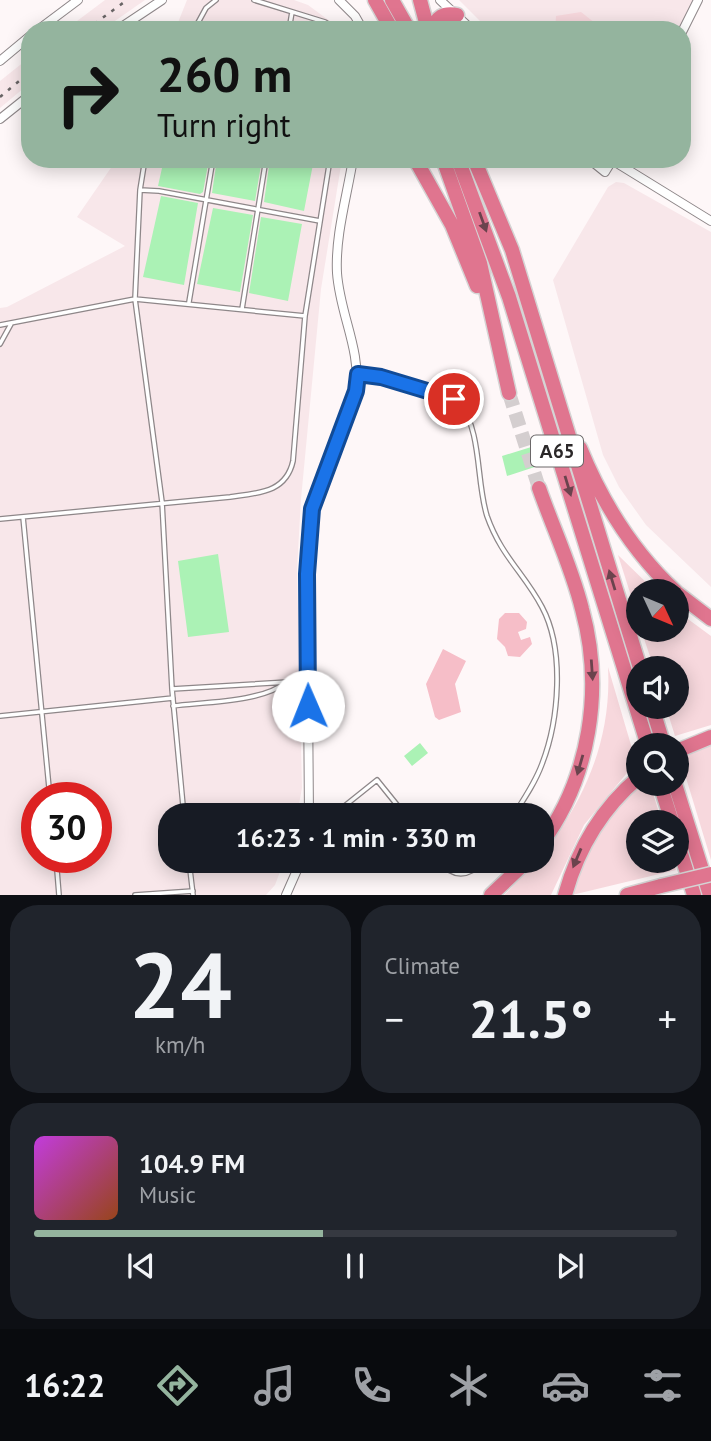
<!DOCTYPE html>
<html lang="en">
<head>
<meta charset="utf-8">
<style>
  body { margin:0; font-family:"PT Sans",sans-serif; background:#20242c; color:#f1f3f6; height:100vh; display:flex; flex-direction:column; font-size:26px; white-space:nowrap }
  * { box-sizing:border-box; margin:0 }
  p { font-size:23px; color:#9ea1a6 }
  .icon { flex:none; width:38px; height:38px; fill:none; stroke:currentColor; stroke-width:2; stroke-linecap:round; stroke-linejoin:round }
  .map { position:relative; height:895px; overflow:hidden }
  .drawer { display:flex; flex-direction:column; gap:10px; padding:10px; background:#0d0f14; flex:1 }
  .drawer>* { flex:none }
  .guide { position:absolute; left:21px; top:21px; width:670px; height:147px; border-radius:28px; box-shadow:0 4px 18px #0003; background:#94b49e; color:#111; overflow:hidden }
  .needle { width:46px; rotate:134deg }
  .fabs { position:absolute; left:626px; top:579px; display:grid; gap:14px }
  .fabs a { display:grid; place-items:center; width:63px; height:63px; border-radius:50%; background:#171b24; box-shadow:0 4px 18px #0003; font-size:35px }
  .speed { position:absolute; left:21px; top:782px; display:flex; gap:14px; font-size:35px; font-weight:700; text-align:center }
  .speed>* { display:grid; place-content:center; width:91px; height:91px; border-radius:50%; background:#171b24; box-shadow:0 4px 18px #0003; line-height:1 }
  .speed .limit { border:10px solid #d22; background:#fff; color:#111 }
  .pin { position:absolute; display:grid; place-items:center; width:60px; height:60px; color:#fff; margin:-30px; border:4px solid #fff; border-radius:50%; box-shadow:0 2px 7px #0007 }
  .me { position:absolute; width:77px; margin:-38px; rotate:359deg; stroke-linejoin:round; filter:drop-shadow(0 0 5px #0008) }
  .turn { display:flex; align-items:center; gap:24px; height:147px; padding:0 21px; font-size:32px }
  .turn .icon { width:91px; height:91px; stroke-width:2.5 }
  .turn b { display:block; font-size:49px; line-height:60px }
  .big { font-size:52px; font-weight:700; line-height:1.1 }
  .drawer .widget { flex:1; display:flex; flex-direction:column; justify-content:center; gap:10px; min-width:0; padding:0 24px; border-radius:28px; background:#20242c }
  .drawer .dial { align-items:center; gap:0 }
  .dial b { font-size:91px; line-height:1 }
  .song { display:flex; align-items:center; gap:21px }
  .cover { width:84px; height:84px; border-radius:10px; background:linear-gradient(135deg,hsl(290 70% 55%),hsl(20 70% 35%)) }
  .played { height:7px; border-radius:4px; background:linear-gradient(90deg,#94b49e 45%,#363941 45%) }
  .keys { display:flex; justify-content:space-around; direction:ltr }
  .heat { display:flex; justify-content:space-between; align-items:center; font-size:38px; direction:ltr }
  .drawer .tiles { flex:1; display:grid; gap:10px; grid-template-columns:1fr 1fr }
  .widget:last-child { grid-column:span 2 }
  .trip { position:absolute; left:158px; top:803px; width:396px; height:70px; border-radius:28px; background:#171b24; box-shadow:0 4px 18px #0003; font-weight:700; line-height:70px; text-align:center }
  .tab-bar { display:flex; height:112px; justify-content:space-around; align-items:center; background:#090b0e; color:#9ea1a6 }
  .tab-bar .icon { width:49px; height:49px }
  .tab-bar .current { color:#94b49e }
  .tab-bar b { font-size:32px; color:#f1f3f6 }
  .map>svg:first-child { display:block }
  .built { fill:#f8e7ea; fill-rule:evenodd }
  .green { fill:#f7d8dd }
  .water { fill:#f6bec8 }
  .building { fill:#abf2b5 }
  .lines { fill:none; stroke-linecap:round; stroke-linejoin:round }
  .motorway-tunnel { stroke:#d4cecf; stroke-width:14; stroke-dasharray:14 7; stroke-linecap:butt }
  .service-casing { stroke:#8e8789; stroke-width:6 }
  .minor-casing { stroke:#8e8789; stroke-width:10 }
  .motorway-casing { stroke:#d5d4d4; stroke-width:17 }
  .service { stroke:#fff; stroke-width:3.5 }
  .minor { stroke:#fff; stroke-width:8 }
  .motorway { stroke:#e0758f; stroke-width:14 }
  .rail { stroke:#686465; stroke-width:2.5; stroke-dasharray:3.5 7; stroke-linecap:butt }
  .motorway-bridge-casing { stroke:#d5d4d4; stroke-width:17; stroke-linecap:butt }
  .motorway-bridge { stroke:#e0758f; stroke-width:14 }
  .oneway { fill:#6a434d }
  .route-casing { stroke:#114b97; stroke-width:18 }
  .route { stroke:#1a73e8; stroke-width:12 }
  .labels { text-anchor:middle; stroke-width:6; stroke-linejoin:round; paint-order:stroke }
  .shield { fill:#fff; stroke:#6b6869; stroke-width:2 }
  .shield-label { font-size:19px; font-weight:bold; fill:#2b2829 }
</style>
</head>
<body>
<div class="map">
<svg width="711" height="895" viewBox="0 0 711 895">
  <rect width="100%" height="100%" fill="#fef7f8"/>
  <path class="built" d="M105 0H145L102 30H65Z
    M187 0H294L308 5 342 30H175Z
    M459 0H693L678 30H590L595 23 557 16 555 30H489Z
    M30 57V83L0 108V81Z
    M117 159H342L321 289 301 499 297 570 302 788 297 815 170 816V861H284L275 885 266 895H0V308L7 307 125 246 77 217ZM37 798H96V858H37Z
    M616 182 624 183 711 232V587L646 525 619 487 603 455 553 280 608 187Z"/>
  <path class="green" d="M581 12 595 23 590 30H555L556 16Z
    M618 555 655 591 639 592V621Z
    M677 611 711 636V725L675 736 666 707H677V668H654L641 630H677Z
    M608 667 636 762 584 825 551 895H504C567 835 613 759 608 667Z
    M711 745V860L680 758Z
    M641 784H650L662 822H639V861H673L676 870 572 895C587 851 606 815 641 784Z"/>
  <path class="water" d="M505 613H519L527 622 526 629 518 632 521 640 530 637 532 644 520 657 508 656 505 647 497 639 499 619Z
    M443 649 466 661 455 684 461 712 439 720 435 717 426 684Z"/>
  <path class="building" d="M164 159H209L203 192 200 194 158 186Z
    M217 159H262L255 201 212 193Z
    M270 159H314L304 211 264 202Z
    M161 196 198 203 184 285 143 277Z
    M213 208 253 215 240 292 197 284Z
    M261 217 302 224 288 301 249 293Z
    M544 443 550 462 507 476 502 456Z
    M218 554 229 632 188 637 178 561Z
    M420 743 428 753 412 766 404 756Z"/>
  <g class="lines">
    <path class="motorway-tunnel" d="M509 393 539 488"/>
    <g class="service-casing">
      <path id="service" d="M254 0 325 22 337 30
        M194 30 206 8 216 0
        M289 30 292 12
        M145 159 140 190 135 299 162 502 172 689 184 816
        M140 190 159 191 320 221
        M189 302 213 159
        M242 309 266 159
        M0 325 135 299 305 316
        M0 344 11 324
        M358 374 392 380 460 403C482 433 476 481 487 516 501 556 524 573 542 607 565 650 559 720 542 764 535 783 524 799 513 816
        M23 517 50 798
        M0 519 230 497C258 493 286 493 293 461L305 316 330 159
        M172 689 305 681
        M173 706C203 702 262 702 285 683
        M0 716 173 698
        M332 816 377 780 406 816
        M56 858 59 895
        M189 861 193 895
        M439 861C453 878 468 878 484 861
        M135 895 193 891"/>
    </g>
    <g class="minor-casing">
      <path id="minor" d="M339 0 355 16 363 30
        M440 0 472 30
        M38 30 78 0
        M117 30 162 0
        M682 32 698 0
        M0 61 30 36
        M0 119 30 95
        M589 159 605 172 613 159
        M612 160 711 221
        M309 816 307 574 312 509 356 391C361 349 340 315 337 273 335 236 347 196 353 159
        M286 895 301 861"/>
    </g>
    <g class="motorway-casing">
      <path id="motorway" d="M375 0 392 30
        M392 0 409 30
        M420 0 428 30
        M433 30C436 17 444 12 457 15
        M415 159 452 225 477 286
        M443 159 480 263 509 393
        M458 159 509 297 648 746
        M474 159 512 250 640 668
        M580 448C602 502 633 552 676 592
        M539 488C553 528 572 568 582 609 604 689 590 778 541 844
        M677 593 711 619
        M652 707 664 746
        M677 751 711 737
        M660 784 672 822
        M675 784 710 895
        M677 841 694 895
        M491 895 527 861
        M565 895C578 848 601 809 639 777
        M627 895 661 886"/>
    </g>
    <use href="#service" class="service"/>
    <use href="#minor" class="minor"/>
    <use href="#motorway" class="motorway"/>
    <path class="rail" d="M86 30 127 0
      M0 97 30 72"/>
    <g class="motorway-bridge-casing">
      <path id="motorway-bridge" d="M661 886 711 874"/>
    </g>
    <use href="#motorway-bridge" class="motorway-bridge"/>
  </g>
  <defs><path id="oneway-solid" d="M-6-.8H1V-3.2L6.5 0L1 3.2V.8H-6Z" transform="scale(1.75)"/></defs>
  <g class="oneway">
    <use href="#oneway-solid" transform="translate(483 222) rotate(70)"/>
    <use href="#oneway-solid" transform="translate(568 486) rotate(73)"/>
    <use href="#oneway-solid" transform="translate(612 580) rotate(-107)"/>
    <use href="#oneway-solid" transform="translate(592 670) rotate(86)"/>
    <use href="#oneway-solid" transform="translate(580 765) rotate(106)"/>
    <use href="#oneway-solid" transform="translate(577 858) rotate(113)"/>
  </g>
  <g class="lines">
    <g class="route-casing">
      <path id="route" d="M308 706 307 574 312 509 356 391 358 374 381 377 454 399"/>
    </g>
    <use href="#route" class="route"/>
  </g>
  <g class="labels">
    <rect class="shield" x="531" y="435.5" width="52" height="31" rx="5"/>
    <g class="shield-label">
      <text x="557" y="458">Α65</text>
    </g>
  </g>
</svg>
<div class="fabs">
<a><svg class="needle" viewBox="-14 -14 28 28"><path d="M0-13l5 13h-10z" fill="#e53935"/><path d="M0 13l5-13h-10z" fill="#9ea1a6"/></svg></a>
<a><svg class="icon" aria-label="sound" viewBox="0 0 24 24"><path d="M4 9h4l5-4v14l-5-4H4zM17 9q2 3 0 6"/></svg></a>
<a><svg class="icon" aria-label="search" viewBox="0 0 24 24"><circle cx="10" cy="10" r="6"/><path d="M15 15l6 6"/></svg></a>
<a><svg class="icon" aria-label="layers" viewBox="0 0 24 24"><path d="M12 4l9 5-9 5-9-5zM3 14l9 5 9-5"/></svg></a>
</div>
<div class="speed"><div class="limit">30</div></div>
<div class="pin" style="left:454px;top:399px;background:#d93025"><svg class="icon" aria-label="arrive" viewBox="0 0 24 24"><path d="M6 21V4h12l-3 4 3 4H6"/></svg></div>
<svg class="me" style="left:308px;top:706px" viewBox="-20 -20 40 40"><circle r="19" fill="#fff"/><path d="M0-13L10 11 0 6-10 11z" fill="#1a73e8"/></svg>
<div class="trip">16:23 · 1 min · 330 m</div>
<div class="guide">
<div class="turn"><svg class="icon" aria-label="right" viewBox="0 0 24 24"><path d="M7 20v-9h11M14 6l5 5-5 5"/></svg><div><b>260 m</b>Turn right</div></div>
</div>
</div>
<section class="drawer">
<div class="tiles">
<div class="widget dial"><b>24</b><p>km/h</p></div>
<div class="widget"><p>Climate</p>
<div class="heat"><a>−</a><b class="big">21.5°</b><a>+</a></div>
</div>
<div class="widget">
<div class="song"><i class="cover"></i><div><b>104.9 FM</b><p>Music</p></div></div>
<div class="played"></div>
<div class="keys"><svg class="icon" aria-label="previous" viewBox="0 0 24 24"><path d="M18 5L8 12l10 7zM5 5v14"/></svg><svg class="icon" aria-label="pause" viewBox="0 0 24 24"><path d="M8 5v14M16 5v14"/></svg><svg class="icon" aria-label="next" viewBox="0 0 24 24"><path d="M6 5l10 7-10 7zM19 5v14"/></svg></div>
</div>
</div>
</section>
<nav class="tab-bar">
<b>16:22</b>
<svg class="icon current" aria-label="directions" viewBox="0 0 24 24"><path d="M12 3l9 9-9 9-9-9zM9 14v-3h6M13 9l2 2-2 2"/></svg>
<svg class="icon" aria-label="music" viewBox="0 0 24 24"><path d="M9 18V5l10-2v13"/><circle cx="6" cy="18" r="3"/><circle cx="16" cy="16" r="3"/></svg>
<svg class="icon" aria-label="phone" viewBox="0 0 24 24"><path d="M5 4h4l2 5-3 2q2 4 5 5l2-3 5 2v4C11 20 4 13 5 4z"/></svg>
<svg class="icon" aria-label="climate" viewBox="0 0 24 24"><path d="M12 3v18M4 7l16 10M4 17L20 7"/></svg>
<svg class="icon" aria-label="car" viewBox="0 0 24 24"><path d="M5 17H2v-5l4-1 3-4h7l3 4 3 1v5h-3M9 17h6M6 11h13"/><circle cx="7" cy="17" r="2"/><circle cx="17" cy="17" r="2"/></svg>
<svg class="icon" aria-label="filters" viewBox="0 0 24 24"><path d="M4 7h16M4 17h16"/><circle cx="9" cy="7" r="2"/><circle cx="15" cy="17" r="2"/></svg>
</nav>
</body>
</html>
